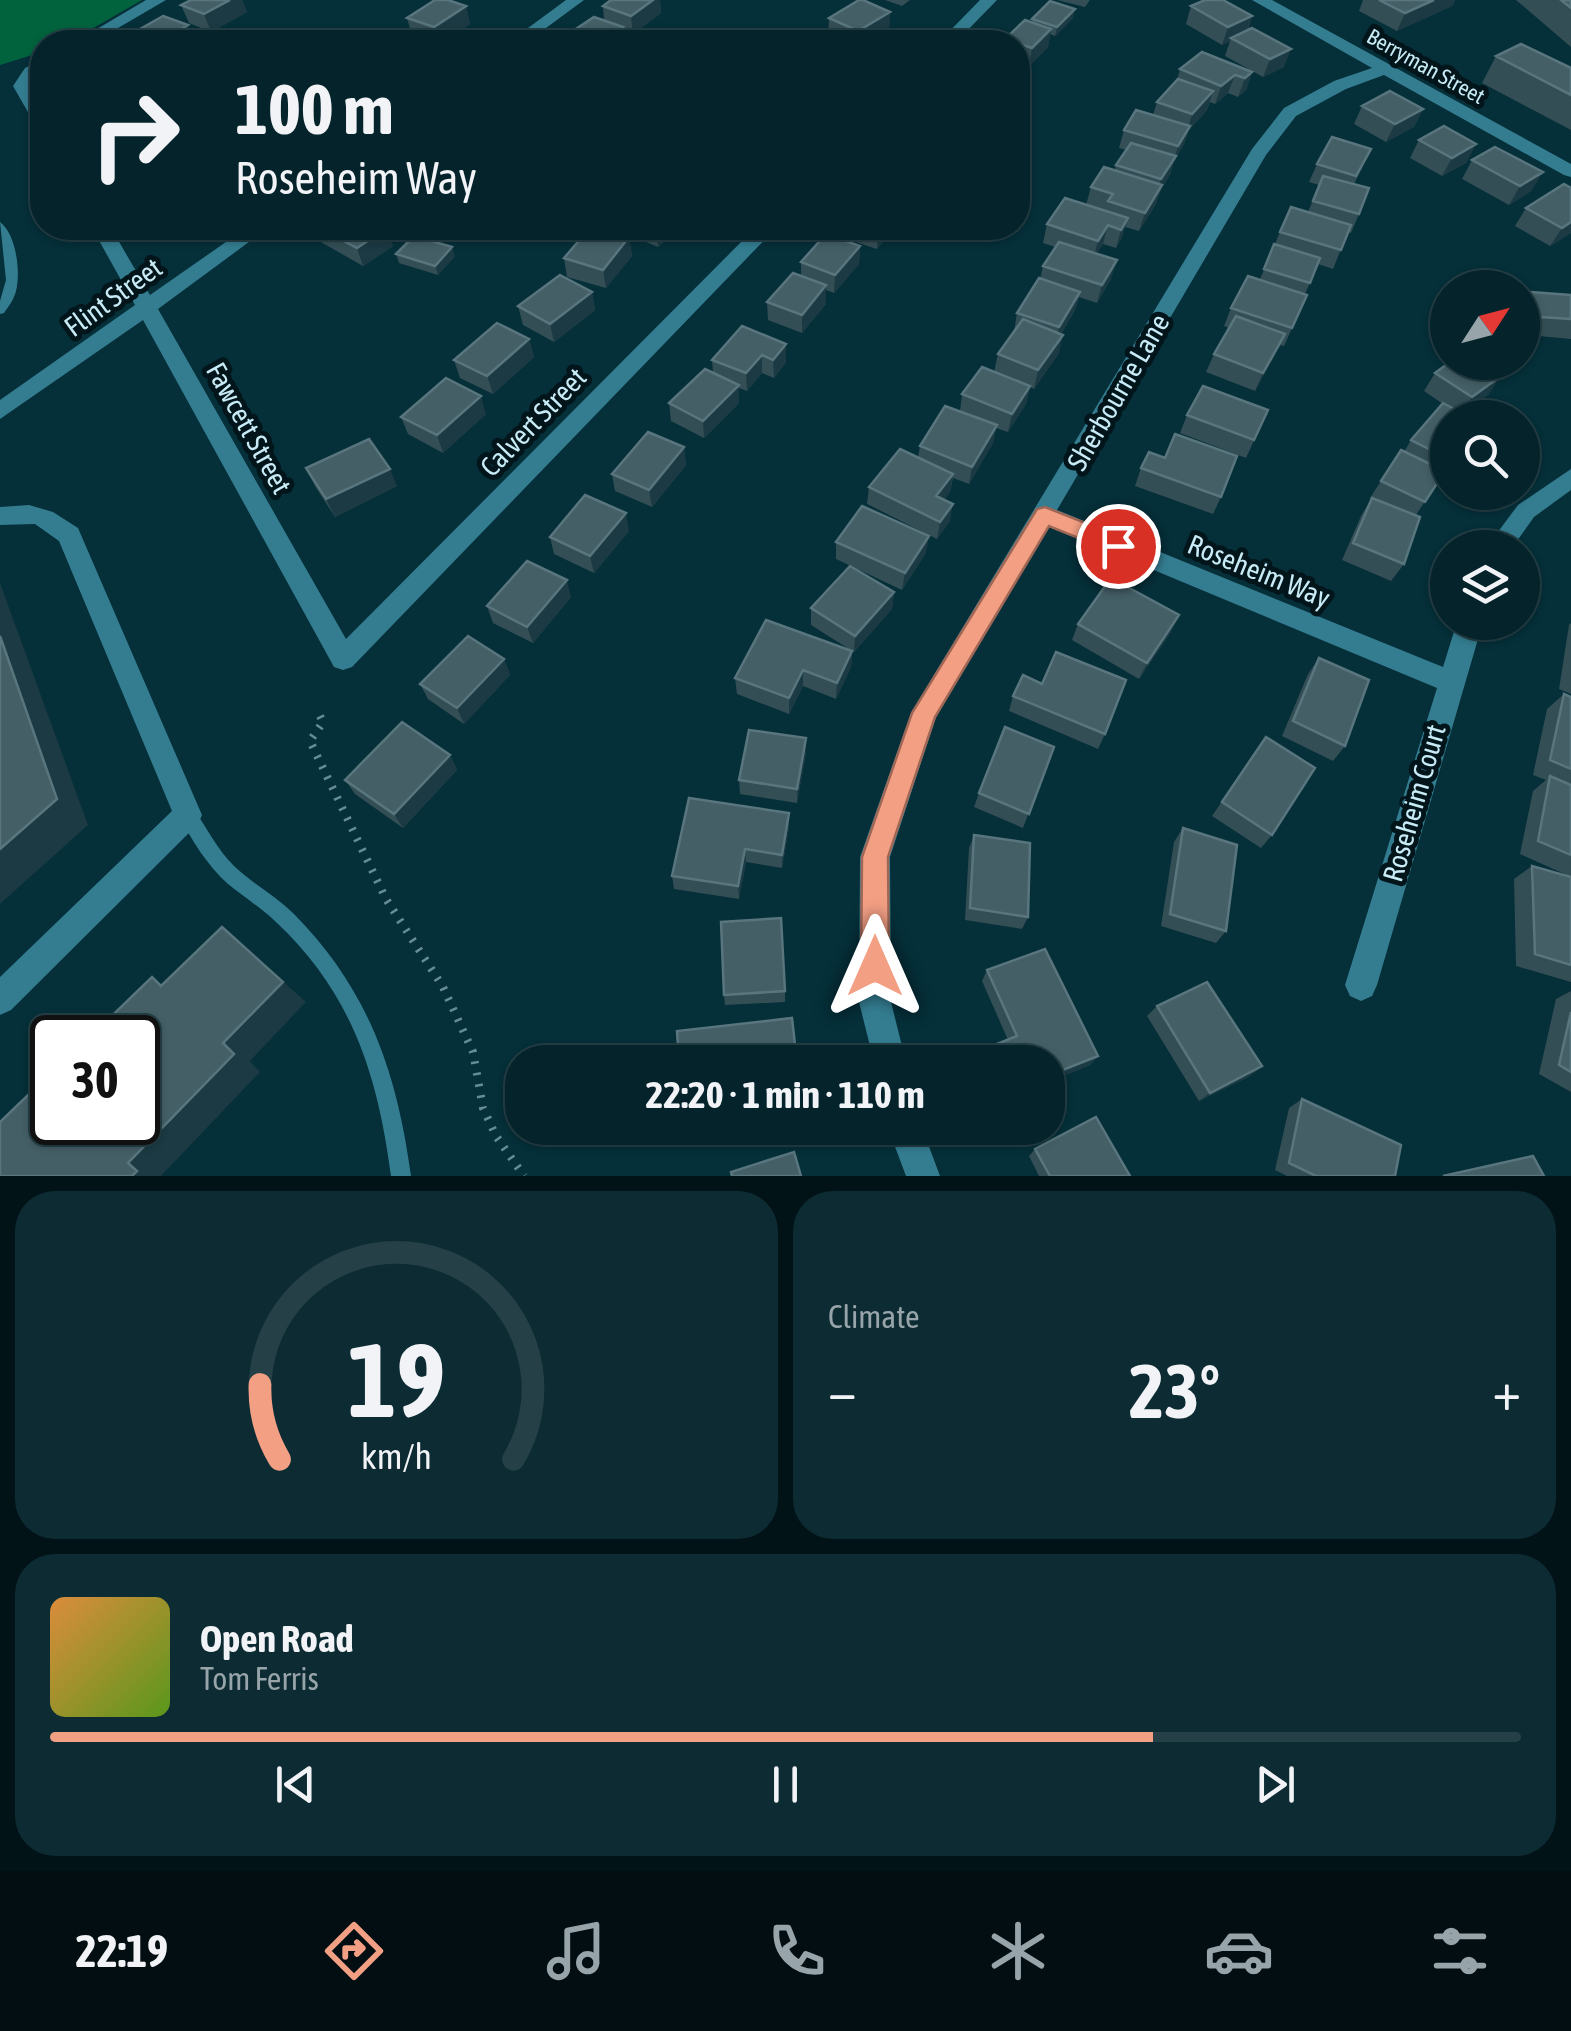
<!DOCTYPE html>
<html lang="en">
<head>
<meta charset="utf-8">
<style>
  body { margin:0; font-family:"Asap Condensed",sans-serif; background:#0d2b33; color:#f1f3f6; height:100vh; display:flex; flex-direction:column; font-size:38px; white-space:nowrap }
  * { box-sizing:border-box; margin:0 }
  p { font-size:32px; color:#97a4a9 }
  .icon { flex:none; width:55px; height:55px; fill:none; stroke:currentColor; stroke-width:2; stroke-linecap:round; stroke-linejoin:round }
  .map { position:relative; height:1176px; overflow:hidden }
  .drawer { display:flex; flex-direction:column; gap:15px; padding:15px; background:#021318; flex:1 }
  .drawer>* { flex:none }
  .hud { position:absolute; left:30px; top:30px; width:1000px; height:210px; border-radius:40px; box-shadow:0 2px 8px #0004,0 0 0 2px #254047; background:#04232b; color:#f1f3f6; overflow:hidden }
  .needle { width:65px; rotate:54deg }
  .tools { position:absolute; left:1430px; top:270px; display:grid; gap:20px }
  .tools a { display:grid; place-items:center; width:110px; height:110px; border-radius:50%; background:#04232b; box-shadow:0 2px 8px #0004,0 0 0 2px #254047; font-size:50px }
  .speed { position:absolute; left:30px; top:1015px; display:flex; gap:20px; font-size:50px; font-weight:700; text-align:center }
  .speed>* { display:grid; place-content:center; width:130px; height:130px; border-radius:50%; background:#04232b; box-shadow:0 2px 8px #0004,0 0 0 2px #254047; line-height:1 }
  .speed .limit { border:5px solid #111; border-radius:15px; background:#fff; color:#111 }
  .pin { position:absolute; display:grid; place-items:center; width:85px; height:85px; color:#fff; margin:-42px; border:5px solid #fff; border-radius:50%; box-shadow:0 2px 10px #0007 }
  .me { position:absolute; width:110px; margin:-55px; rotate:0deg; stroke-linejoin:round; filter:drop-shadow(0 0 8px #0008) }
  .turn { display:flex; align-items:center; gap:35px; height:210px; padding:0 40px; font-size:45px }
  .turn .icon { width:130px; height:130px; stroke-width:2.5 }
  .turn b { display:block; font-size:70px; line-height:85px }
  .big { font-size:75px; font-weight:700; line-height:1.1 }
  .drawer .widget { flex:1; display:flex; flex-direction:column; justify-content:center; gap:15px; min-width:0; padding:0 35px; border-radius:40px; background:#0d2b33 }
  .drawer .dial { align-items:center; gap:0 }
  .dial svg { height:260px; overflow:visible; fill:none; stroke:#254047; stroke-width:7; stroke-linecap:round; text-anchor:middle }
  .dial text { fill:#f1f3f6; stroke:none }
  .song { display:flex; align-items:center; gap:30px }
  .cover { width:120px; height:120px; border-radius:15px; background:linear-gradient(135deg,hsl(30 70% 55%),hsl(90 70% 35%)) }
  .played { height:10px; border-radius:5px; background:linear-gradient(90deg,#f39f84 75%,#254047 75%) }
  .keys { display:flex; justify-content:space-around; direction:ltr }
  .heat { display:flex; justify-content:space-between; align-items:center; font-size:55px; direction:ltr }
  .drawer .tiles { flex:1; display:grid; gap:15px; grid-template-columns:1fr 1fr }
  .widget:last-child { grid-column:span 2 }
  .trip { position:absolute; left:505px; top:1045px; width:560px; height:100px; border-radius:40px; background:#04232b; box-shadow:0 2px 8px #0004,0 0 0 2px #254047; font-weight:700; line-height:100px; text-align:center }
  .menu { display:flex; height:160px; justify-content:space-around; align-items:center; background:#020e11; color:#97a4a9 }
  .menu .icon { width:70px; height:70px }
  .menu .selected { color:#f39f84 }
  .menu b { font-size:45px; color:#f1f3f6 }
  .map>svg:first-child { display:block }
  .green { fill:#00633d }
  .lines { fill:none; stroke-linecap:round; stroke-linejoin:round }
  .path { stroke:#668d97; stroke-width:8; stroke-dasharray:2.5 9; stroke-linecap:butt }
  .service { fill:#347d91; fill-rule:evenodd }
  .minor { fill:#347d91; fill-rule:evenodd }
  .wall { fill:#344e55 }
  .shaded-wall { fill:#1b3a43 }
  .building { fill:#445f66; stroke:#59757d; stroke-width:2.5 }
  .route { fill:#f39f84; stroke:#9e6756; stroke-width:2.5 }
  .labels { text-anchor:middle; stroke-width:10; stroke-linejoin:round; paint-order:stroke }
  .far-street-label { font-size:22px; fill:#c8ebf6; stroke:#01151b }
  .street-label { font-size:28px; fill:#c8ebf6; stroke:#01151b }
</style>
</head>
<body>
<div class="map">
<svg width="1571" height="1176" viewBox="0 0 1571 1176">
  <rect width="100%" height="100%" fill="#052f39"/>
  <path class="green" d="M0 0H142L69 42H42V52L0 65Z"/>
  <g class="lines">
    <path class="path" d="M320 716 323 722 310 741 386 899 443 987 473 1052 483 1108 496 1136 524 1176"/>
    <path class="service" d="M0 222C16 234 21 271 16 291 14 299 9 306 4 313L0 314V301L6 280Z
      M188 807 194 809C207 829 218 850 234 866 253 884 276 896 294 914 369 990 397 1073 411 1176H391C378 1076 352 993 276 922 261 908 244 897 228 884 208 866 191 840 179 815L182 809Z"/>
    <path class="minor" d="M146 0H166L94 42H75Z
      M566 0H584L527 42H509Z
      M980 0H997L956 42H939Z
      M1252 0H1272L1571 164V177L1564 175 1384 75 1346 89 1296 116 1266 155 1057 510 1443 667 1457 622H1483L1377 985 1372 996 1361 1001 1350 996 1345 985 1437 688 1048 526 936 717 890 857 891 1002 906 1062H874L859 1002 860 857 911 713 1252 149 1284 108 1334 81 1372 68Z
      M42 60V72L31 86 42 107V127L36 126 13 86 25 68Z
      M92 228H111L150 295 246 228H268L158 309 346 639 755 228H776L352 667 343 670 334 667 143 320 0 419V400L135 305Z
      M1571 469V490L1534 517 1512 548H1486L1518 505Z
      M29 505 53 512 78 528 202 815 198 824 11 1010 0 1015V977L172 811 59 541 35 524 0 525V507Z
      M888 1128H922L940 1176H906Z"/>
  </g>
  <path class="wall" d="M191 0H242L247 12 211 32 189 23 181 5Z
    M611 0H660L661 13 633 34 624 31 625 42H565L564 37 604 20 603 6Z
    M885 0H910L902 6Z
    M1057 0H1090L1085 7Z
    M1363 0H1455L1452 6 1397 31 1359 11Z
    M1516 0H1571V47Z
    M466 6 470 24 443 42H430L412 36 407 18Z
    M1191 6 1252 16 1248 30 1284 67 1263 77 1225 56 1230 41 1222 45 1186 24Z
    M890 12 889 30 868 42H843L828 36 829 18Z
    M1073 18 1055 36 1050 34 1048 47 1029 66 1022 64 1020 76 1018 81V42H1005V39L1031 23 1032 19Z
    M1496 56 1571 68V130L1482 83Z
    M1180 69 1252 72 1246 90 1238 97 1228 93 1215 104 1210 102 1207 110 1189 130 1184 144 1174 161 1170 175 1161 189 1156 204 1139 231 1125 227 1122 237 1116 248 1103 244 1096 254 1111 279 1097 303 1079 297 1075 310 1061 334 1059 353 1034 389 1030 387 1026 404 1008 432 996 428 993 443 969 484 953 478 950 492 944 500 950 521 937 539 867 504 869 487 918 457 920 446 960 411 962 394 994 372 998 354 1014 332 1017 313 1040 279 1043 266 1055 247 1043 243 1047 224 1086 205 1091 187 1114 171 1116 165 1126 150 1119 148 1124 130 1153 115 1157 102 1177 80Z
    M1362 106 1423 109 1414 127 1386 142 1354 124Z
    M1419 140 1476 144 1466 163 1442 176 1410 158Z
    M1472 160 1543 172 1531 191 1509 205 1462 179Z
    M1317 164 1362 168 1354 184 1359 214 1351 233 1348 232 1333 269 1318 264 1305 294 1307 295 1284 346 1280 345 1255 391 1206 372 1214 354 1229 328 1224 326 1231 308 1260 279 1280 232 1308 212 1319 185 1309 182Z
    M1571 188V233L1550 246 1515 226 1526 208Z
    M314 228H386L393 246 363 266 319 241Z
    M624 228H679L658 247 625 233Z
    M841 228H894L877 249 841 237Z
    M629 237 632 256 606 288 567 277 564 258Z
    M860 246 859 264 834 293 826 290V304L802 333 768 320 767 302 801 276V262Z
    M396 254 455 256 438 275 399 263Z
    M592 292 595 310 554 342 523 325 518 306Z
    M1531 292 1571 295V339L1528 335 1527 333 1522 340V304Z
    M742 326 786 362 774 378 762 373 747 391 739 388V403L704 438 671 421 669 403 713 373 712 360Z
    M529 339 534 357 493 394 460 378 454 360Z
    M1435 373 1489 394 1463 413 1448 418V465L1444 463 1440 469 1445 471 1416 515 1404 564 1391 581 1342 560 1361 516 1371 499 1370 498 1401 450 1404 452 1411 440 1443 404 1424 391Z
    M1268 410 1246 458 1180 433 1187 415Z
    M486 414 443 453 408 434 401 417Z
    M684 447 686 465 652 507 615 491 612 474Z
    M306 468 397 486 335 517 315 486Z
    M1141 468 1221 497 1213 514 1135 486Z
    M629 531 594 573 554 554 550 537Z
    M836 542 926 553 902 590 836 559Z
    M894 592 892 609 854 652 852 651 851 667 836 699 803 686 789 714 737 694 735 678 852 651 811 625V608Z
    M571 597 533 643 493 623 487 606Z
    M1571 623V694L1559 689 1569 625Z
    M1078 624 1171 632 1139 679 1072 640Z
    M1319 658 1345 746 1333 761 1282 736 1308 674Z
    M504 659 510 675 464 724 428 699 420 684Z
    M1564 694 1571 697V877L1520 854 1533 791 1546 780 1533 775 1547 709Z
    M1013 696 1105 734 1098 749 1009 711Z
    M1266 737 1272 835 1261 848 1212 816Z
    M1054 747 1023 828 974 807 979 793Z
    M806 753 797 803 740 794 739 780Z
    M450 755 457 770 403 828 355 794 345 780Z
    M789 813V827L782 868 746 862 739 899 674 889 672 876Z
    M1183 828 1226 931 1216 943 1161 926 1174 842Z
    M974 835 1028 917 1022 929 965 920 969 848Z
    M1532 866 1571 877V982L1516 966 1514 879Z
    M987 970 1098 1056 1090 1065 1048 1082V1062H984L982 1058 987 1048 1008 1040 982 981Z
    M785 991V1002L725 1005 724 995Z
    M1571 991V1092L1539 1074 1556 999Z
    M1157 1006 1262 1066 1250 1076 1199 1101 1147 1016Z
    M1302 1099 1395 1176H1287L1275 1170 1289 1108Z
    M683 1128H762L763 1133 686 1143Z
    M1035 1149 1130 1176H1039L1029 1156Z"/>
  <path class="shaded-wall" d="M230 0H242L247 12 211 32 204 14Z
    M653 0H660L661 13 633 34 631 16Z
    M1434 0H1455L1452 6 1397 31 1405 13Z
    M466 6 470 24 443 42H437L434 27Z
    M1075 9 1073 18 1055 36 1057 27Z
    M890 12 889 30 868 42H858V31Z
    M1252 16 1246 34 1231 38 1230 41 1222 45 1228 27Z
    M188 25 195 42H158Z
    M623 27 625 42H602Z
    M1051 29 1048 47 1029 66 1032 48Z
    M1291 49 1284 67 1263 77 1270 59Z
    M1023 58 1020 76 1018 81V68Z
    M1252 72 1246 90 1238 97 1245 78Z
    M1235 75 1228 93 1215 104 1221 86Z
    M1213 91 1207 110 1189 130 1184 144 1174 161 1170 175 1161 189 1156 204 1139 231 1145 213 1157 194 1161 179 1174 159 1178 146 1187 132 1192 114Z
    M1423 109 1414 127 1386 142 1395 124Z
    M1476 144 1466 163 1442 176 1452 158Z
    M1543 172 1531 191 1509 205 1520 186Z
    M1128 218 1122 237 1116 248 1121 230Z
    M1571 222V233L1550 246 1562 228Z
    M1108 225 1103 244 1093 259 1098 241Z
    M387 228 393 246 363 266 357 248Z
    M656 228H679L658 247Z
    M881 228H894L877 249 878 231Z
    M629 237 632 256 606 288 603 270Z
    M860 246 859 264 834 293 835 275Z
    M452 247 455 256 438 275 435 266Z
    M1117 260 1111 279 1097 303 1102 285Z
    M826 285V304L802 333V315Z
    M592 292 595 310 554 342 550 324Z
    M1080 292 1075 310 1055 346 1059 327Z
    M1534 323 1522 341V328Z
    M1285 334 1276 353 1255 391 1263 373Z
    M1063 335 1059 353 1034 389 1038 370Z
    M529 339 534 357 493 394 487 376Z
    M786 344V362L774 378 773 360Z
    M762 355V373L747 391 746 373Z
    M1501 376 1489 394 1460 415 1472 397Z
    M739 385V403L704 438 703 421Z
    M1030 386 1026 404 1008 432 1012 414Z
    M481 396 486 414 443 453 437 435Z
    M997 425 993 443 969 484 972 467Z
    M684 447 686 465 652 507 649 490Z
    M390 469 397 486 335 517 326 499Z
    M953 474 950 492 934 514 936 496Z
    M953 504 950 521 937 539 940 522Z
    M626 513 629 531 594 573 590 556Z
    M929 536 926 553 902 590 905 573Z
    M567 580 571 597 533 643 527 627Z
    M0 583 88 825 0 904Z
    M894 592 892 609 854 652 855 636Z
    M1179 615 1171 632 1139 679 1147 663Z
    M852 651 851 667 836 699 837 683Z
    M504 659 510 675 464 724 457 708Z
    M803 670V686L789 714V698Z
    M806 738V753L797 803V789Z
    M450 755 457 770 403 828 394 814Z
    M789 813V827L782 868V855Z
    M745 849 746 862 739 899 738 886Z
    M222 927 306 1002 250 1061 260 1072 161 1176H132L128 1163 223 1043Z
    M1098 1056 1090 1065 1048 1082V1076Z
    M1262 1066 1250 1076 1199 1101 1210 1093Z"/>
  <path class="building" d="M191 0H230L204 14 181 5Z
    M435 0H448L466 6 434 27 407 18Z
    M611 0H653L631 16 603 6Z
    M859 0H863L890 12 858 31 829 18Z
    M1205 0H1223L1252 16 1228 27 1191 6Z
    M1379 0H1434L1405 13Z
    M1561 0H1571V8Z
    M1050 1 1075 9 1057 27 1032 19Z
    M163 16 188 25 158 42H139L126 37Z
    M594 17 623 27 602 42H578L564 37Z
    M1025 20 1051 29 1032 48 1005 39Z
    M1252 28 1291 49 1270 59 1231 38Z
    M1521 44 1571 68V95L1496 56Z
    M1202 52 1252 72 1245 78 1235 75 1221 86 1180 69Z
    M1178 79 1213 91 1192 114 1157 102Z
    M1390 91 1423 109 1395 124 1362 106Z
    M1136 110 1190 126 1178 146 1124 130Z
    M1444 126 1476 144 1452 158 1419 140Z
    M1332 137 1371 149 1356 176 1317 164Z
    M1131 143 1176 156 1161 179 1116 165Z
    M1495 147 1543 172 1520 186 1472 160Z
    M1104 167 1162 185 1145 213 1108 201 1113 194 1091 187Z
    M1323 176 1369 188 1359 214 1313 201Z
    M1564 184 1571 188V222L1562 228 1526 208Z
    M1065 198 1128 218 1121 230 1108 225 1098 241 1047 224Z
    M1291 207 1351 225 1341 250 1280 232Z
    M320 228H387L357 248Z
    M590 228 629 237 603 270 564 258Z
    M826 234 860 246 835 275 801 262Z
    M414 236 452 247 435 266 396 254Z
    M1059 242 1117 260 1102 285 1043 266Z
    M1274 244 1320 258 1310 283 1264 269Z
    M793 273 826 285 802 315 767 302Z
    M560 275 592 292 550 324 518 306Z
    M1248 276 1307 295 1292 328 1231 308Z
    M1039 278 1080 292 1059 327 1017 313Z
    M1531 292 1571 295V319L1540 317Z
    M1522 315 1534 323 1522 328Z
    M1236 316 1285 334 1263 373 1214 354Z
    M1023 319 1063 335 1038 370 998 354Z
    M497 323 529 339 487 376 454 360Z
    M742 326 786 344 773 360 762 355 746 373 712 360Z
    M1450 362H1479L1501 376 1472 397 1435 373Z
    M982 367 1030 386 1012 414 962 394Z
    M705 369 739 385 703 421 669 403Z
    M446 378 481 396 437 435 401 417Z
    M1203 386 1268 410 1254 440 1187 415Z
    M1443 403 1471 418H1448L1447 458 1411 440Z
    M945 406 997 425 972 467 920 446Z
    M648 432 684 447 649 490 612 474Z
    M1175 434 1237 456 1221 497 1141 468 1149 452 1165 458Z
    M369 439 390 469 326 499 306 468Z
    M900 449 953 474 936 496 953 504 940 522 869 487Z
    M1401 450 1445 471 1425 502 1381 481Z
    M585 495 626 513 590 556 550 537Z
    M1372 498 1420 517 1404 564 1353 543Z
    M862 506 929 536 905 573 836 542Z
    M527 561 567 580 527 627 487 606Z
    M850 566 894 592 855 636 811 608Z
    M1111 578 1179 615 1147 663 1078 624Z
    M766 620 852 651 837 683 803 670 789 698 735 678Z
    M0 636 57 799 0 849Z
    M468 636 504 659 457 708 420 684Z
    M1056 652 1126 680 1105 734 1013 696 1023 675 1042 684Z
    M1319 658 1369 680 1345 746 1293 721Z
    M1564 694 1571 697V769L1550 760Z
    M402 722 450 755 394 814 345 780Z
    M1005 727 1054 747 1029 814 979 793Z
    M749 730 806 738 797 789 739 780Z
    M1266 737 1315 768 1272 835 1222 802Z
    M1550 776 1571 785V855L1538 841Z
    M689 798 789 813 782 855 745 849 738 886 672 876Z
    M1183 828 1237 845 1226 931 1170 914Z
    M974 835 1030 843 1028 917 970 908Z
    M1532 866 1571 877V965L1535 954Z
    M781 918 785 991 724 995 721 922Z
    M222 927 283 982 223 1043 234 1054 128 1163 137 1171 132 1176H0V1122L52 1072V1122H138V1038H89L152 977 161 986Z
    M1045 949 1098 1056 1048 1076V1062H993L987 1048 1017 1036 987 970Z
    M1207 982 1262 1066 1210 1093 1157 1006Z
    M1571 1012V1072L1559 1065Z
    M792 1018 797 1062H679L677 1031Z
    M1302 1099 1401 1145 1395 1176H1316L1289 1163Z
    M1096 1117 1130 1176H1050L1035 1149Z
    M683 1128H742L683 1135Z
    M794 1152 801 1176H732L731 1172Z
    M1533 1156 1544 1176H1443Z"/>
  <path class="route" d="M1045 507 1126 539 1130 546 1118 554 1049 526 935 717 888 857 889 966 885 976 875 980 865 976 861 966 862 857 912 713 1037 509Z"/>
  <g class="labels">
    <g class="far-street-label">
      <text transform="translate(1426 66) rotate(29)" y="8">Berryman Street</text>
    </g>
    <g class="street-label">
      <text transform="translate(113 297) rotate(-36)" y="10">Flint Street</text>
      <text transform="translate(1118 392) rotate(-60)" y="10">Sherbourne Lane</text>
      <text transform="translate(533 422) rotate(-46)" y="10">Calvert Street</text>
      <text transform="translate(249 428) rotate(61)" y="10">Fawcett Street</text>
      <text transform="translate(1259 571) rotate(22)" y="10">Roseheim Way</text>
      <text transform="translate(1414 803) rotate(-74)" y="10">Roseheim Court</text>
    </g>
  </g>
</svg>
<div class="tools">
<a><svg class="needle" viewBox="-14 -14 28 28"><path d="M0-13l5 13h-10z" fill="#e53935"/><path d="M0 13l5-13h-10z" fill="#97a4a9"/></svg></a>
<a><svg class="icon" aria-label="search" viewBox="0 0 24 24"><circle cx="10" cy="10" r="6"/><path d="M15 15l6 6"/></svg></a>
<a><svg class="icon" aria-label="layers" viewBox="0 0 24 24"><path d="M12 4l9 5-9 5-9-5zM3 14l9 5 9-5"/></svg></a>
</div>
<div class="speed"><div class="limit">30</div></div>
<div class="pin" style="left:1118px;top:546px;background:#d93025"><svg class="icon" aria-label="arrive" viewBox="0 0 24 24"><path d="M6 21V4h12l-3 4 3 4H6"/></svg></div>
<svg class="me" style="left:875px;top:966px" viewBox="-20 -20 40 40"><path d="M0-17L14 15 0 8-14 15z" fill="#f39f84" stroke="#fff" stroke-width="4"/></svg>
<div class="trip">22:20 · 1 min · 110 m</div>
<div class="hud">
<div class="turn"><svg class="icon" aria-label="right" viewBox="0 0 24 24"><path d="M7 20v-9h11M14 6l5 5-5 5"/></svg><div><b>100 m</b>Roseheim Way</div></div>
</div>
</div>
<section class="drawer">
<div class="tiles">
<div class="widget dial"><svg viewBox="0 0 100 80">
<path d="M14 69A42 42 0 1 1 86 69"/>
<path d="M14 69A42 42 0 0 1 8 46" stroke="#f39f84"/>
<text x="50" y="56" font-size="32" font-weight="700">19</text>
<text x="50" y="72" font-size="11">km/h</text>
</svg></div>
<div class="widget"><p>Climate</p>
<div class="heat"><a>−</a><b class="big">23°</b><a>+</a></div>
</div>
<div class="widget">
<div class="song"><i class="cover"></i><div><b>Open Road</b><p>Tom Ferris</p></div></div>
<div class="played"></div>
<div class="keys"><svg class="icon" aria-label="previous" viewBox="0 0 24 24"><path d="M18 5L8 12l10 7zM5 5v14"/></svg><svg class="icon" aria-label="pause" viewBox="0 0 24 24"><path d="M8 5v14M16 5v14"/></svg><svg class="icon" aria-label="next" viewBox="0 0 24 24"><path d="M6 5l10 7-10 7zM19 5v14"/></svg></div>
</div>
</div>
</section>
<nav class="menu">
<b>22:19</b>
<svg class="icon selected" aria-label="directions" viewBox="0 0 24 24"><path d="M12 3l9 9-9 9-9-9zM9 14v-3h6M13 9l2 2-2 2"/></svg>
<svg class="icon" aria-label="music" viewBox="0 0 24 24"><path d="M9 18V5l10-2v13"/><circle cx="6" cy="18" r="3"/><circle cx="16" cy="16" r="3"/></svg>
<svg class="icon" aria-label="phone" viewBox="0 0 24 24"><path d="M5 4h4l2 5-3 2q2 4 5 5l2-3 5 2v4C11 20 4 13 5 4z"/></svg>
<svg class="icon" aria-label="climate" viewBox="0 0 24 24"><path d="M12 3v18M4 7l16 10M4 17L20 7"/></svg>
<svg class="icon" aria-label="car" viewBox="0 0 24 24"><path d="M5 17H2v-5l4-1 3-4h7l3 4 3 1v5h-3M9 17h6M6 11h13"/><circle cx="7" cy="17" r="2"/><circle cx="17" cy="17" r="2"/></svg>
<svg class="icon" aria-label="filters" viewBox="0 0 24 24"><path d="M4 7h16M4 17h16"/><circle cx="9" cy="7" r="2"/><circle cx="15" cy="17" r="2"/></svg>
</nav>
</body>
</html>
